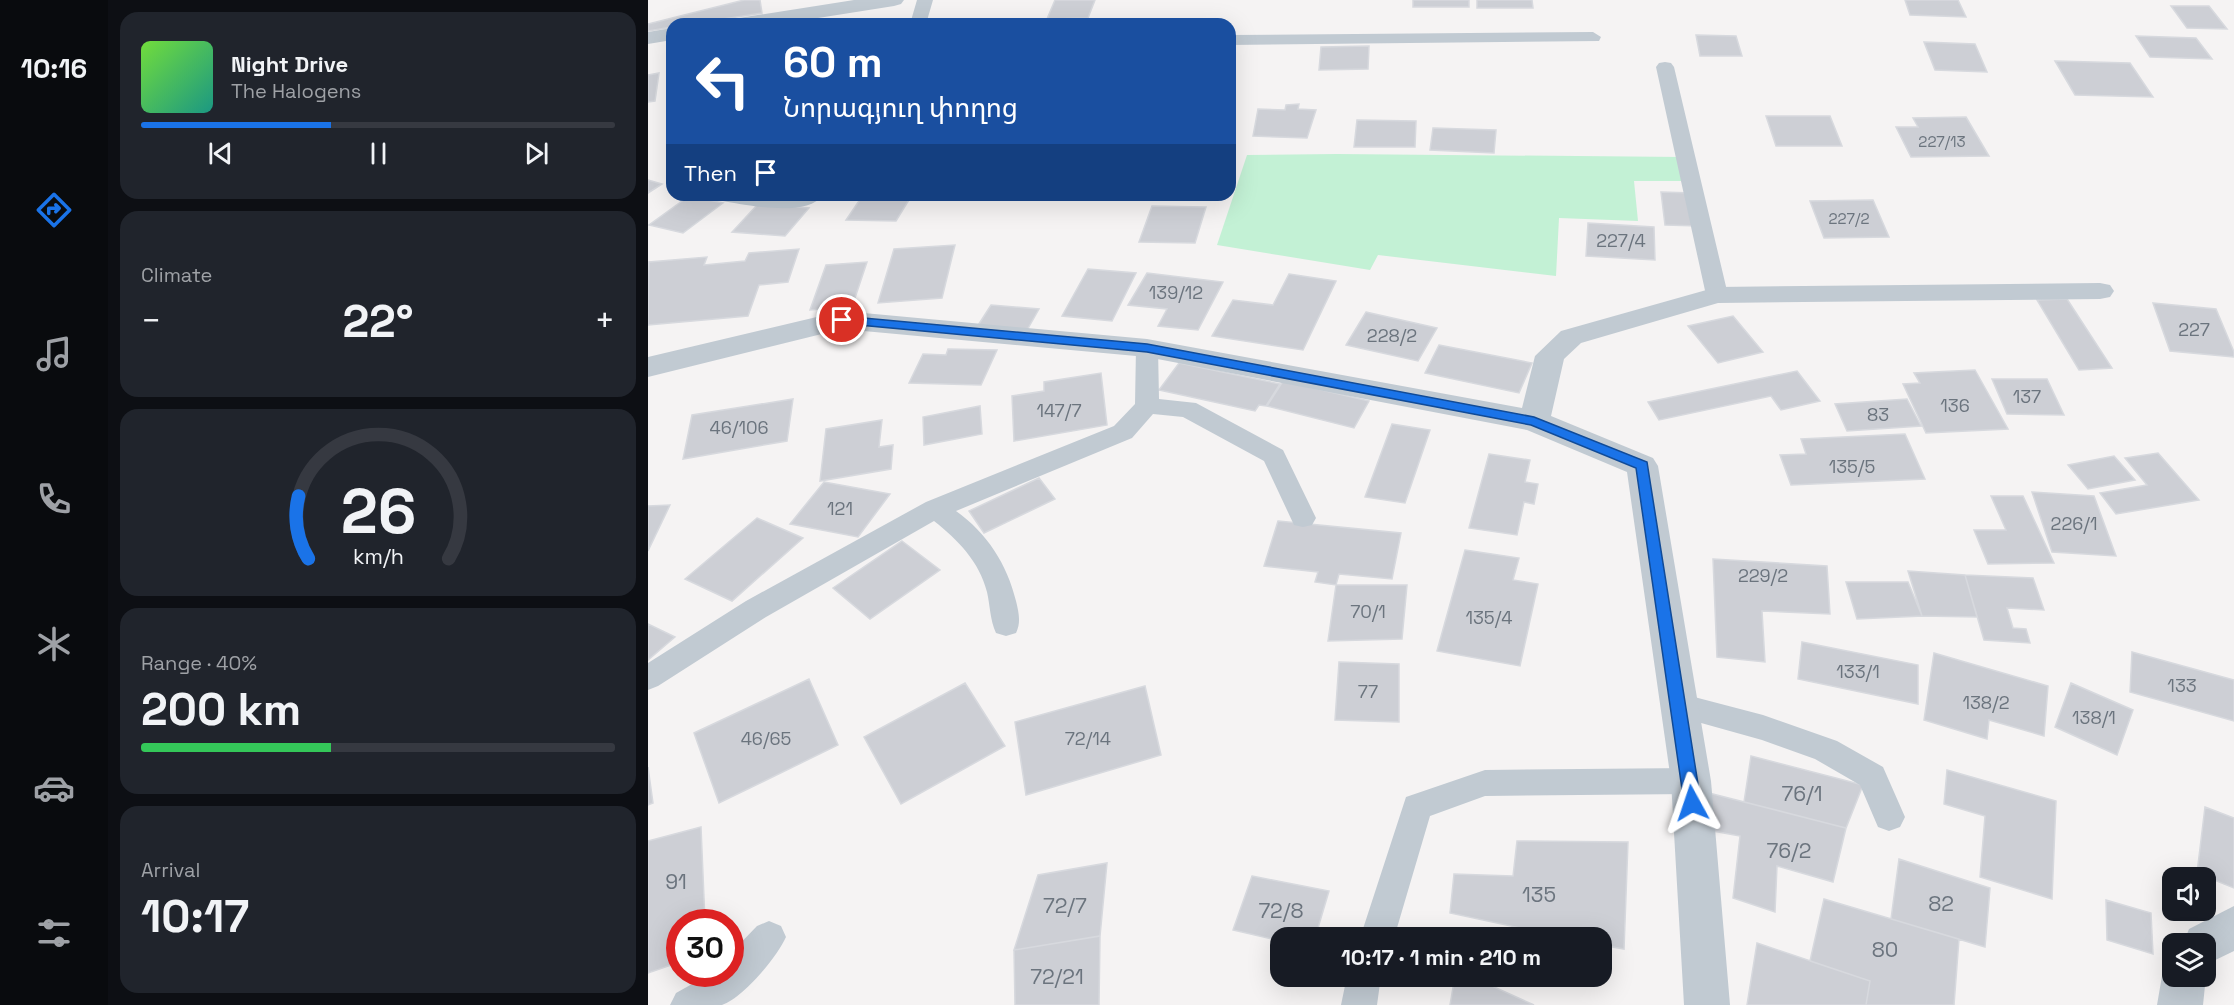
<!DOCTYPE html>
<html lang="en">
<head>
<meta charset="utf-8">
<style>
  body { margin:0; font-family:"Space Grotesk","Noto Sans Armenian",sans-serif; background:#20242c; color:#f1f3f6; height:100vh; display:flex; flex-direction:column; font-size:22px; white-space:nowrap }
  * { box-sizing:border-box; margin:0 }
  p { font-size:20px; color:#9ea1a6 }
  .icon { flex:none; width:33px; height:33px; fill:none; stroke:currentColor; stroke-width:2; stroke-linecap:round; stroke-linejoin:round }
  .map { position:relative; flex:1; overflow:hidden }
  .side { display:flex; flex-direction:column; gap:12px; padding:12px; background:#0d0f14; width:540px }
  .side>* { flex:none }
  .top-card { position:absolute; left:18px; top:18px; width:570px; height:183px; border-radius:18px; box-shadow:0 6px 24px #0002; background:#1a4fa0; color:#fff; overflow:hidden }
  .fabs { position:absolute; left:1514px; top:867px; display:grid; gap:12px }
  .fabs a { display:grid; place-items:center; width:54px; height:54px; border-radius:12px; background:#171b24; box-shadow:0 6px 24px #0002; font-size:30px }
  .speed { position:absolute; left:18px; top:909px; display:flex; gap:12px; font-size:30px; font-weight:700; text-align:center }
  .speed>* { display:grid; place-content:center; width:78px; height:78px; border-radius:50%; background:#171b24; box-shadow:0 6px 24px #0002; line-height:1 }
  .speed .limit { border:9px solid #d22; background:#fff; color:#111 }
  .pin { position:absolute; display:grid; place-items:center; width:51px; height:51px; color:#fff; margin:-26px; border:3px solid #fff; border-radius:50%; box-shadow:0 2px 6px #0007 }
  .me { position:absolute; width:66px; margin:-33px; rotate:355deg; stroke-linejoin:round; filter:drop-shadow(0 0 4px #0008) }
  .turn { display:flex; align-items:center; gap:21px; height:126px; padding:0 18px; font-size:27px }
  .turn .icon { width:78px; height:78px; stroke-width:2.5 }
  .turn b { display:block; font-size:42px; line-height:51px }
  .then { display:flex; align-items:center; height:57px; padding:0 18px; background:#0003; gap:12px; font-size:22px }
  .big { font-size:45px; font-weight:800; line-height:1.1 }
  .side .widget { flex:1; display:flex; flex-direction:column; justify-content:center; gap:9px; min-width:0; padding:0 21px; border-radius:18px; background:#20242c }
  .side .dial { align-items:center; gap:0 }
  .dial svg { height:156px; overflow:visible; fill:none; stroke:#363941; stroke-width:7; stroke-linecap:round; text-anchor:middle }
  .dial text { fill:#f1f3f6; stroke:none }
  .song { display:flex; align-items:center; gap:18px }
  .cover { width:72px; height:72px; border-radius:9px; background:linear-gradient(135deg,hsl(100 70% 55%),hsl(170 70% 35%)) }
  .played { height:6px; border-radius:3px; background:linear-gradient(90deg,#1a73e8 40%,#363941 40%) }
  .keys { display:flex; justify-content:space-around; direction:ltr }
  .heat { display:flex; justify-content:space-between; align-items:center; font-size:33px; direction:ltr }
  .charge { height:9px; border-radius:4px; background:linear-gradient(90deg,#34c759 40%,#363941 0) }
  .trip { position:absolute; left:622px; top:927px; width:342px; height:60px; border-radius:18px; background:#171b24; box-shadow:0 6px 24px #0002; font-weight:800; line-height:60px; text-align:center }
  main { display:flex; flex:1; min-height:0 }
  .menu { display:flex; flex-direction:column; width:108px; justify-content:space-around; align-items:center; background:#090b0e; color:#9ea1a6 }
  .menu .icon { width:42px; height:42px }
  .menu .active { color:#1a73e8 }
  .menu b { font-size:27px; color:#f1f3f6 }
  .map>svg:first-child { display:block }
  .green { fill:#c3f1d5 }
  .building { fill:#cdcfd5; stroke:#d7d9de; stroke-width:1.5 }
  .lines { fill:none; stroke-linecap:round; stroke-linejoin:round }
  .lane { fill:#c1cad2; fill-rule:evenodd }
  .street { fill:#c1cad2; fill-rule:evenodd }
  .route { fill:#1a73e8; stroke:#114b97; stroke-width:1.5 }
  .labels { text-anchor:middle; stroke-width:6; stroke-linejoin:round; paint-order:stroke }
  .far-number-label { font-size:15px; fill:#6b747e }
  .number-label { font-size:18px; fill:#6b747e }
  .near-number-label { font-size:21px; fill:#6b747e }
</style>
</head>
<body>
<main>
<nav class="menu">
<b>10:16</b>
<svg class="icon active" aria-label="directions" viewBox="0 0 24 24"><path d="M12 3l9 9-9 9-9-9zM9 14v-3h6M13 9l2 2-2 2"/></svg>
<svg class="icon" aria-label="music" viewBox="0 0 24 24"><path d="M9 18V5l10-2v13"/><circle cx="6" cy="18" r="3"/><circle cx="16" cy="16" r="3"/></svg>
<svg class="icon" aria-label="phone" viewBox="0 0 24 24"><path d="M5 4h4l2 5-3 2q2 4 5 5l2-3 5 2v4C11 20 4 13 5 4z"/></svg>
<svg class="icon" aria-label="climate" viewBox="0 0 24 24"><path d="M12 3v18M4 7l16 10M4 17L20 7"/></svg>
<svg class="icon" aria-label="car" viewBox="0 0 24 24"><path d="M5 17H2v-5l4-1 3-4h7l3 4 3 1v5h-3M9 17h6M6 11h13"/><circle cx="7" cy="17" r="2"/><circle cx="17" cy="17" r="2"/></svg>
<svg class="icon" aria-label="filters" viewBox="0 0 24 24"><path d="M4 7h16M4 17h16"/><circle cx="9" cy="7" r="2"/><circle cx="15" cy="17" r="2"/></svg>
</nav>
<section class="side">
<div class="widget">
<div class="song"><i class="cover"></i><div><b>Night Drive</b><p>The Halogens</p></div></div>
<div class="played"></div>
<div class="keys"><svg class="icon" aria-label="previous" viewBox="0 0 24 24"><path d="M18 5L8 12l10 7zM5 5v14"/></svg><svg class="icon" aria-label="pause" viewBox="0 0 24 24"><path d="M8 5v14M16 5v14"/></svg><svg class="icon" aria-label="next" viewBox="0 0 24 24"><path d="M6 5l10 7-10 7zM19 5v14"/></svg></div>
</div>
<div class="widget"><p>Climate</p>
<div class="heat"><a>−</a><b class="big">22°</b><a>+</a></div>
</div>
<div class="widget dial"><svg viewBox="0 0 100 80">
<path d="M14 69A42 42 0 1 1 86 69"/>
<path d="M14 69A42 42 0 0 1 9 37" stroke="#1a73e8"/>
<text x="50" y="56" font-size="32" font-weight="700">26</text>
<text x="50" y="72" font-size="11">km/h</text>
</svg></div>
<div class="widget"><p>Range · 40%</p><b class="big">200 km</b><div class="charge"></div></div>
<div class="widget"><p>Arrival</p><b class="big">10:17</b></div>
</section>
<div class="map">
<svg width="1586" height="1005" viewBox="0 0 1586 1005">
  <rect width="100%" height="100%" fill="#f5f3f3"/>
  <path class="green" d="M689 154 1036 157 1038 181H986L990 221 911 218 908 276 730 255 722 270 569 245 599 155Z"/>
  <path class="building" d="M96 0H112L114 13 43 24H24V27L0 31V24Z
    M407 0H447L440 18 399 19Z
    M765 0H821V7H765Z
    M829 0H884L885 8H829Z
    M1257 0H1310L1318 17 1262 15Z
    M1523 6H1561L1579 29 1539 28Z
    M1048 35 1088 36 1094 56H1052Z
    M1488 36 1548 38 1564 59 1502 57Z
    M1276 42 1327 44 1339 72 1287 70Z
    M721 46 720 69 671 70 673 47Z
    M1407 61 1482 63 1505 97 1427 95Z
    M11 73 7 101 0 102V75Z
    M651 104 650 109 668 110 659 138 605 136 610 109 637 110 638 105Z
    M1118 116H1182L1194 146H1128Z
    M1318 117 1341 156 1263 157 1248 127H1270L1265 118Z
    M709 120 768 121 767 147H706Z
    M785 128 848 130 846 153 782 150Z
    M0 180 14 184 0 193Z
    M1013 192 1045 193 1051 226 1017 225Z
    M215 195H264L248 221 198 220Z
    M41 196 75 203 35 233 1 225Z
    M1225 200 1241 237 1176 238 1162 201Z
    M110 204 161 208 137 236 84 232Z
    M504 206 558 207 547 243 491 242Z
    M940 223 1006 227 1007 260 938 256Z
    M307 245 294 298 230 303 246 249Z
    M151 249 140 282 111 285 100 316 0 325 1 262 59 257 56 265 97 261 101 253Z
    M219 262 204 307 162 310 178 265Z
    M440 269 488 273 464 321 414 316Z
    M499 273 575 282 550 330 510 326 519 309 480 305Z
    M641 274 688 281 655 350 564 336 585 300 625 305Z
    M1419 299 1464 368 1431 370 1389 300Z
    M1505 303 1568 309 1586 352V357L1522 351Z
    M343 305 391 309 378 332 329 327Z
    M718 312 789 328 770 361 698 345Z
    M1085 316 1115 352 1070 363 1040 326Z
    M791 345 884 363 871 393 777 373Z
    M300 349 349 350 333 385 261 383 275 354 298 355Z
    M531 363 632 384 618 406 611 405 607 411 511 390Z
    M1327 370 1360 429 1278 433 1255 384 1272 383 1266 373Z
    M1149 371 1172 401 1133 410 1123 396 1011 420 1000 402Z
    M453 373 459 425 366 441 364 396 396 391V382Z
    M1344 379H1399L1416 415 1359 414Z
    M635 381 721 401 706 428 619 406Z
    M145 399 139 441 35 459 44 415Z
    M1259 399 1273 426 1199 431 1187 404Z
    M332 406 334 434 276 445 275 417Z
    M234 420 231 447 245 445 243 469 172 481 178 429Z
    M744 424 782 430 757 503 717 497Z
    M1257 434 1277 479 1143 485 1132 455 1158 454 1153 439Z
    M1510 453 1551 500 1468 514 1452 493 1499 485 1477 458Z
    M841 454 882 460 877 482 890 484 886 504 876 502 869 535 821 528Z
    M1466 456 1487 480 1440 489 1420 465Z
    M391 478 407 499 336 533 321 511Z
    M176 482 242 494 210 537 142 524Z
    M1384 492 1446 496 1468 556 1404 552Z
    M1343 496H1375L1406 563 1340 564 1326 530H1358Z
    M22 505 0 551V506Z
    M109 518 155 538 84 601 37 579Z
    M630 521 753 533 744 579 691 574 688 585 667 582 670 572 616 566Z
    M254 541 292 570 222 619 185 588Z
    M817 550 871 558 865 580 890 584 872 666 789 651Z
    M1065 559 1179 566 1182 614 1114 611 1117 662 1069 657Z
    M1260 571 1317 575 1329 617 1274 616Z
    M1317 575 1385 578 1396 610 1359 608 1365 628 1378 629 1382 643 1336 640Z
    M1198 582H1260L1274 616 1209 619Z
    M688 585H759L754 639 680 641Z
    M0 624 27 637 0 660Z
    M1154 642 1270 665V704L1150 679Z
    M1484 652 1586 680V721L1482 692Z
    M1286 653 1400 686 1396 736 1341 720 1339 739 1276 720Z
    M691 662 751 664V722L687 720Z
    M161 679 190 745 71 803 46 733Z
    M317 683 357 746 253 804 216 737Z
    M1423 683 1485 710 1469 755 1407 727Z
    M497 686 513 755 378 795 367 722Z
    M1103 756 1215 785 1198 828 1096 802Z
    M0 767 5 803 0 805Z
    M1299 770 1408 801 1404 899 1332 877 1337 816 1296 804Z
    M1057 792 1198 828 1185 882 1129 866 1127 912 1085 898 1092 836 1065 831Z
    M1557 807 1586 818V888L1549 873Z
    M53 827 57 922H32V962L0 973V841Z
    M869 841 980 842 976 949 954 945V938H919L802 913 806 874 865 876Z
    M1251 859 1342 888 1337 947 1243 919Z
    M459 863 452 936 366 950 390 875Z
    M604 876 681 891 667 938H633V941L585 930Z
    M1176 899 1311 939 1306 1005H1218L1222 981 1162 961Z
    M1458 900 1503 913 1505 954 1459 940Z
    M452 936 451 1005H367L366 950Z
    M1109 943 1222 981 1218 1005H1099Z
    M807 976H822L886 1005H802Z"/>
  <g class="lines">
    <path class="lane" d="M269 0H285L278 24H262Z
      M945 32 953 37 951 41 582 45V35Z
      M1017 62 1023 63 1026 67 1080 295 1077 300 1069 302 1061 300 1058 295 1008 67 1011 63Z
      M65 195H175C159 218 98 205 75 201L68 199Z
      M499 341 507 343 510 348 511 399 548 403 635 450 668 518 664 525 655 527 646 525 616 461 535 417 505 414 484 438 308 511C339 533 359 564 368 601 371 613 373 623 368 633L358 636 348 633C342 620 342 605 339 592 331 561 310 540 286 521L118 617 10 686 0 690V663L98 601 278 502 466 426 487 404 488 348 491 343Z
      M1031 693 1115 715 1189 741 1235 767 1257 817 1252 827 1241 831 1230 827 1212 785 1167 759 1114 740 1021 714 1016 705 1021 696Z
      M1043 768 1054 772 1058 781 1054 790 1043 794 837 796 782 816 746 938H712L758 797 837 770Z
      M121 921 133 926 138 937C129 957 95 998 74 1005 62 1005 36 1005 22 1005L28 993 62 974H82V954L109 926Z
      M699 976H733L729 1005H693Z"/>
    <path class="street" d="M206 0H256L253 4 246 6 132 24H80L84 20 91 18Z
      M24 28V40L0 44V32Z
      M1452 283 1462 285 1466 291 1462 297 1452 299 1070 303 933 343 916 359 903 416 1005 458 1010 466 1063 781 1082 1005H1036L1023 781 979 472 879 430 499 357 194 329 0 377V357L194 311 499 339 874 408 887 356 913 331 1069 287Z
      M1586 906V951L1557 965V944H1535L1541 929Z
      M1524 959V976H1557V973L1558 976 1555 1005H1509L1514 976 1520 961Z"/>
  </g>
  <path class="route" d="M194 316 499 344 886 417 999 462 1053 803 1050 809 1044 811 1038 809 1036 803 988 468 883 425 499 352 190 323V317Z"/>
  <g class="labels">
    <g class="far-number-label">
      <text x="1294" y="147">227/13</text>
      <text x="1201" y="224">227/2</text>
    </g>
    <g class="number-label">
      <text x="973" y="247">227/4</text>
      <text x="528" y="299">139/12</text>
      <text x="1546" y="336">227</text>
      <text x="744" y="342">228/2</text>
      <text x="1379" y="403">137</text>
      <text x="1307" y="412">136</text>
      <text x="411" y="417">147/7</text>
      <text x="1230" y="421">83</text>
      <text x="91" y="434">46/106</text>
      <text x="1204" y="473">135/5</text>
      <text x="192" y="515">121</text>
      <text x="1426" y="530">226/1</text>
      <text x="1115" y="582">229/2</text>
      <text x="720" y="618">70/1</text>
      <text x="841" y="624">135/4</text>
      <text x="1210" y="678">133/1</text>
      <text x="1534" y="692">133</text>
      <text x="720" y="698">77</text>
      <text x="1338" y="709">138/2</text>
      <text x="1446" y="724">138/1</text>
      <text x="118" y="745">46/65</text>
      <text x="440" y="745">72/14</text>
    </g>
    <g class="near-number-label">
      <text x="1154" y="801">76/1</text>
      <text x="1141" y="858">76/2</text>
      <text x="28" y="889">91</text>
      <text x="891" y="902">135</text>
      <text x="1293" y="911">82</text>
      <text x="417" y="913">72/7</text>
      <text x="633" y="918">72/8</text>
      <text x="1237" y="957">80</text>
      <text x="409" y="984">72/21</text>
    </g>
  </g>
</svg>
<div class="fabs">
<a><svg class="icon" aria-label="sound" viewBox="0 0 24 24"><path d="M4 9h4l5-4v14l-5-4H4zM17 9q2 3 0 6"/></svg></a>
<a><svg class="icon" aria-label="layers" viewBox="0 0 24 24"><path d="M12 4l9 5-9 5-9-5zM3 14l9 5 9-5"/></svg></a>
</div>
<div class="speed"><div class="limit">30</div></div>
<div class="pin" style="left:194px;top:320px;background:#d93025"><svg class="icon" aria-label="arrive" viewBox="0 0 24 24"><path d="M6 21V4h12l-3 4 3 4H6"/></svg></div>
<svg class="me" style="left:1044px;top:803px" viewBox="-20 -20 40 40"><path d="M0-17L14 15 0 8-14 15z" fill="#1a73e8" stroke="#fff" stroke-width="4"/></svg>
<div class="trip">10:17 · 1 min · 210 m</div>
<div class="top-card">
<div class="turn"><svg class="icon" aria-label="left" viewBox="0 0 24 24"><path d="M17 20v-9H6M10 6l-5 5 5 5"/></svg><div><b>60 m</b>Նորագյուղ փողոց</div></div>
<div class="then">Then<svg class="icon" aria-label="arrive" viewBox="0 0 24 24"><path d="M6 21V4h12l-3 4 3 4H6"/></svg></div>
</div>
</div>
</main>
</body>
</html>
